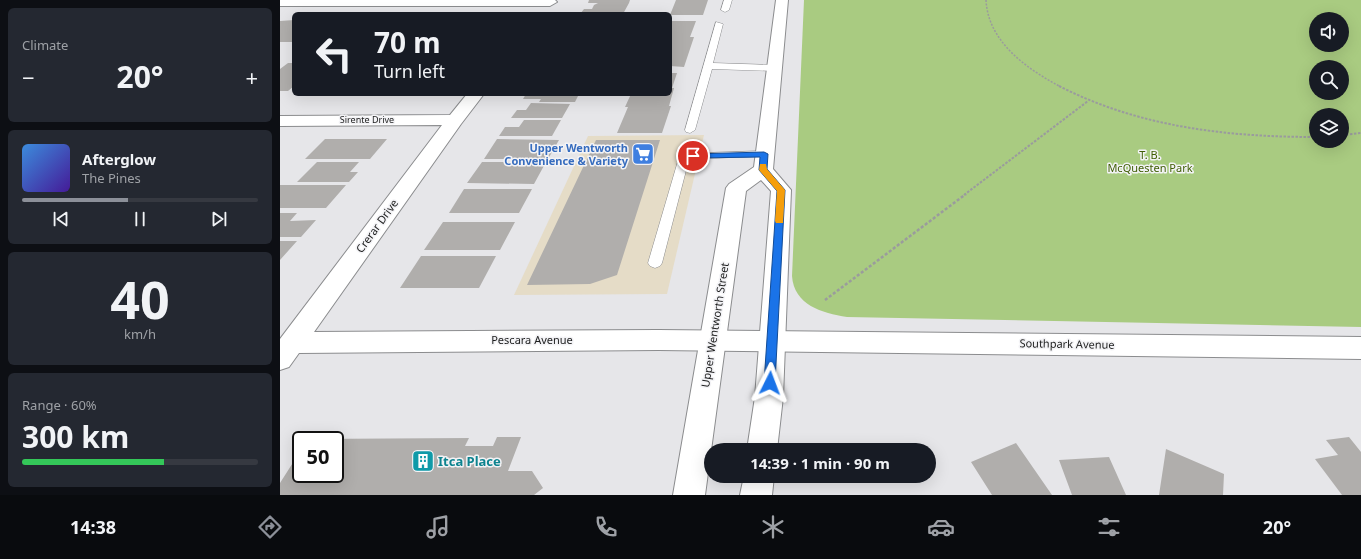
<!DOCTYPE html>
<html lang="en">
<head>
<meta charset="utf-8">
<style>
  body { margin:0; font-family:"Noto Sans",sans-serif; background:#242831; color:#f1f3f6; height:100vh; display:flex; flex-direction:column; font-size:15px; white-space:nowrap }
  * { box-sizing:border-box; margin:0 }
  p { font-size:13px; color:#9ea1a6 }
  .icon { flex:none; width:22px; height:22px; fill:none; stroke:currentColor; stroke-width:2; stroke-linecap:round; stroke-linejoin:round }
  .map { position:relative; flex:1; overflow:hidden }
  .drawer { display:flex; flex-direction:column; gap:8px; padding:8px; background:#0d0f14; width:280px }
  .drawer>* { flex:none }
  .guide { position:absolute; left:12px; top:12px; width:380px; height:84px; border-radius:6px; box-shadow:0 4px 16px #0002; background:#171b24; color:#f1f3f6; overflow:hidden }
  .fabs { position:absolute; left:1029px; top:12px; display:grid; gap:8px }
  .fabs a { display:grid; place-items:center; width:40px; height:40px; border-radius:50%; background:#171b24; box-shadow:0 4px 16px #0002; font-size:20px }
  .speed { position:absolute; left:12px; top:431px; display:flex; gap:8px; font-size:20px; font-weight:700; text-align:center }
  .speed>* { display:grid; place-content:center; width:52px; height:52px; border-radius:50%; background:#171b24; box-shadow:0 4px 16px #0002; line-height:1 }
  .speed .limit { border:2px solid #111; border-radius:6px; background:#fff; color:#111 }
  .pin { position:absolute; display:grid; place-items:center; width:34px; height:34px; color:#fff; margin:-17px; border:2px solid #fff; border-radius:50%; box-shadow:0 1px 4px #0007 }
  .me { position:absolute; width:44px; margin:-22px; rotate:3deg; stroke-linejoin:round; filter:drop-shadow(0 0 3px #0008) }
  .turn { display:flex; align-items:center; gap:14px; height:84px; padding:0 16px; font-size:18px }
  .turn .icon { width:52px; height:52px; stroke-width:2.5 }
  .turn b { display:block; font-size:28px; line-height:34px }
  .big { font-size:30px; font-weight:700; line-height:1.1 }
  .drawer .tile { flex:1; display:flex; flex-direction:column; justify-content:center; gap:6px; min-width:0; padding:0 14px; border-radius:6px; background:#242831 }
  .drawer .dial { align-items:center; gap:0 }
  .dial b { font-size:52px; line-height:1 }
  .song { display:flex; align-items:center; gap:12px }
  .cover { width:48px; height:48px; border-radius:6px; background:linear-gradient(135deg,hsl(210 70% 55%),hsl(260 70% 35%)) }
  .played { height:4px; border-radius:2px; background:linear-gradient(90deg,#8c9099 45%,#363941 45%) }
  .keys { display:flex; justify-content:space-around; direction:ltr }
  .heat { display:flex; justify-content:space-between; align-items:center; font-size:22px; direction:ltr }
  .charge { height:6px; border-radius:3px; background:linear-gradient(90deg,#34c759 60%,#363941 0) }
  .trip { position:absolute; left:424px; top:443px; width:232px; height:40px; border-radius:20px; background:#171b24; box-shadow:0 4px 16px #0002; font-weight:700; line-height:40px; text-align:center }
  .menu { display:flex; height:64px; justify-content:space-around; align-items:center; background:#090b0e; color:#9ea1a6 }
  .menu .icon { width:28px; height:28px }
  .menu .current { color:#8c9099 }
  .menu b { font-size:18px; color:#f1f3f6 }
  main { display:flex; flex:1; min-height:0 }
  .map>svg:first-child { display:block }
  .commercial { fill:#e5dcc7 }
  .green { fill:#a9cb81; fill-rule:evenodd }
  .building { fill:#b0aeac }
  .lines { fill:none; stroke-linecap:round; stroke-linejoin:round }
  .lane-casing { stroke:#8b8c8e; stroke-width:1 }
  .street-casing { stroke:#8b8c8e; stroke-width:2 }
  .secondary-casing { stroke:#8b8c8e; stroke-width:2 }
  .path-far2 { stroke:#9a9b9d; stroke-width:1.5; stroke-dasharray:2 1.5; stroke-linecap:butt }
  .path-far1 { stroke:#9a9b9d; stroke-width:2; stroke-dasharray:2.5 1.5; stroke-linecap:butt }
  .path { stroke:#9a9b9d; stroke-width:2.5; stroke-dasharray:3 2; stroke-linecap:butt }
  .lane { fill:#fff; fill-rule:evenodd }
  .street { fill:#fff; fill-rule:evenodd }
  .secondary { fill:#fff; fill-rule:evenodd }
  .route { fill:#1a73e8; stroke:#114b97 }
  .slow { fill:#f59e0b }
  .labels { text-anchor:middle; stroke-width:3; stroke-linejoin:round; paint-order:stroke }
  .far-street-label { font-size:9px; fill:#1c1d1d; stroke:#f3f3f6 }
  .shop-label { font-size:11px; font-weight:bold; fill:#366cbe; stroke:#f3f3f6; text-anchor:end }
  .park-label { font-size:11px; fill:#405f06; stroke:#f3f3f6 }
  .street-label { font-size:11px; fill:#1c1d1d; stroke:#f3f3f6 }
  .near-culture-label { font-size:13px; font-weight:bold; fill:#0d838f; stroke:#f3f3f6; text-anchor:start }
</style>
</head>
<body>
<main>
<section class="drawer">
<div class="tile"><p>Climate</p>
<div class="heat"><a>−</a><b class="big">20°</b><a>+</a></div>
</div>
<div class="tile">
<div class="song"><i class="cover"></i><div><b>Afterglow</b><p>The Pines</p></div></div>
<div class="played"></div>
<div class="keys"><svg class="icon" aria-label="previous" viewBox="0 0 24 24"><path d="M18 5L8 12l10 7zM5 5v14"/></svg><svg class="icon" aria-label="pause" viewBox="0 0 24 24"><path d="M8 5v14M16 5v14"/></svg><svg class="icon" aria-label="next" viewBox="0 0 24 24"><path d="M6 5l10 7-10 7zM19 5v14"/></svg></div>
</div>
<div class="tile dial"><b>40</b><p>km/h</p></div>
<div class="tile"><p>Range · 60%</p><b class="big">300 km</b><div class="charge"></div></div>
</section>
<div class="map">
<svg width="1081" height="495" viewBox="0 0 1081 495">
  <rect width="100%" height="100%" fill="#e6e6e9"/>
  <path class="commercial" d="M424 135 387 294 234 295 308 136Z"/>
  <path class="green" d="M524 0H1081V327L567 317C542 313 514 305 512 276ZM1036 19H1062V45H1036ZM1036 67H1062V93H1036ZM1036 115H1062V141H1036Z"/>
  <path class="building" d="M309 0H350L349 3H308Z
    M396 0H428L423 15H390Z
    M318 3H349L343 14H300L304 9H312L314 5Z
    M14 20V42H0V21Z
    M390 21H416L410 37H414L404 67 390 66Z
    M8 63H14V86L8 91H0V69Z
    M390 73H397L392 88H394L389 106H391L382 133H337L348 107H345L351 94H390Z
    M246 94H299L295 102H259L261 99H243Z
    M251 103 290 104 282 118H231L237 110H246Z
    M244 120H281L272 136H219L225 127H239Z
    M45 139H107L90 159H25Z
    M217 139 279 140 268 159H204Z
    M316 140H380L337 275 310 284 247 285Z
    M37 162H79L70 172H78L69 182H17Z
    M202 162H266L254 184 187 183Z
    M0 185H66L46 208H0Z
    M184 189H252L239 213H169Z
    M0 213H17L10 221 36 220 21 237H0Z
    M163 222H235L220 250H144Z
    M0 241H17L0 260Z
    M141 256H216L199 288H120Z
    M217 437H241L228 471H252L263 488 254 495H0V483L21 450V474H55V440H28L29 439 189 438 185 446H213Z
    M1069 437 1081 452V495H1062L1035 459 1058 455 1046 440Z
    M736 443 772 495H712L691 462Z
    M886 449 944 474 943 495H879Z
    M829 457 846 495H792L779 460Z"/>
  <g class="lines">
    <g class="lane-casing">
      <path id="lane" d="M444 0H452L449 10 445 12 441 10Z
        M436 22 443 24 433 63 495 65 500 68 495 71 432 69 415 130 410 133 406 132 405 130Z
        M484 151 489 154 488 156 409 159 382 263 380 266 375 268 370 266 368 263 400 154Z"/>
    </g>
    <g class="street-casing">
      <path id="street" d="M0 0H275L277 2 270 6H0Z
        M187 94H204L181 124 34 332 378 330 1081 337V359L378 350 19 353 9 367 0 370V339L162 125 0 126V116L170 115Z"/>
    </g>
    <g class="secondary-casing">
      <path id="secondary" d="M496 0H508L493 169 511 190 503 397 497 450H467L475 397 491 191 481 180 466 191 425 495H393L446 188 449 184 474 167Z
        M464 476H494L492 495H460Z"/>
    </g>
    <path class="path-far2" d="M706 0C708 42 747 69 781 87"/>
    <path class="path-far1" d="M779 86C859 127 947 137 1036 137
      M1062 135 1081 133
      M684 195 808 101"/>
    <path class="path" d="M545 300 686 194"/>
    <use href="#lane" class="lane"/>
    <use href="#street" class="street"/>
    <use href="#secondary" class="secondary"/>
  </g>
  <path class="route" d="M484 152 488 154 487 169 505 190 495 383 494 386 490 388 486 386 484 383 497 191 479 170 480 157 413 158 410 156 413 154Z"/>
  <path class="slow" d="M480 164H486L487 169 505 190 503 223H496L495 221 497 191 479 170Z"/>
  <defs>
    <g id="supermarket-square" transform="scale(1.15)"><rect x="-9" y="-9" width="18" height="18" rx="4" fill="#3f7fe0" stroke="#f3f3f6"/><path d="M-6-5.5h2.5l.6 2H6L4.5 2H-2.5L-4.4-4H-6ZM-1.5 3.2a1.3 1.3 0 1 0 .1 0ZM3 3.2a1.3 1.3 0 1 0 .1 0Z" fill="#fff"/></g>
    <g id="building-square" transform="scale(1.15)"><rect x="-9" y="-9" width="18" height="18" rx="4" fill="#0f9aa8" stroke="#f3f3f6"/><path d="M-4-6H4V6H1V3H-1V6H-4ZM-2.5-4.3h1.7v1.8h-1.7ZM.8-4.3h1.7v1.8H.8ZM-2.5-1h1.7V.8h-1.7ZM.8-1h1.7V.8H.8Z" fill="#fff"/></g>
  </defs>
  <g fill-rule="evenodd">
    <use href="#supermarket-square" x="363" y="154"/>
    <use href="#building-square" x="143" y="461"/>
  </g>
  <g class="labels">
    <g class="far-street-label">
      <text x="87" y="123">Sirente Drive</text>
    </g>
    <g class="shop-label">
      <text x="348" y="152">Upper Wentworth<tspan x="348" dy="13">Convenience &amp; Variety</tspan></text>
    </g>
    <g class="park-label">
      <text x="870" y="159">T. B.<tspan x="870" dy="13">McQuesten Park</tspan></text>
    </g>
    <g class="street-label">
      <text transform="translate(97 226) rotate(-54)" y="4">Crerar Drive</text>
      <text transform="translate(435 325) rotate(-81)" y="4">Upper Wentworth Street</text>
      <text x="252" y="344">Pescara Avenue</text>
      <text transform="translate(787 344) rotate(1)" y="4">Southpark Avenue</text>
    </g>
    <g class="near-culture-label">
      <text x="158" y="466">Itca Place</text>
    </g>
  </g>
</svg>
<div class="fabs">
<a><svg class="icon" aria-label="sound" viewBox="0 0 24 24"><path d="M4 9h4l5-4v14l-5-4H4zM17 9q2 3 0 6"/></svg></a>
<a><svg class="icon" aria-label="search" viewBox="0 0 24 24"><circle cx="10" cy="10" r="6"/><path d="M15 15l6 6"/></svg></a>
<a><svg class="icon" aria-label="layers" viewBox="0 0 24 24"><path d="M12 4l9 5-9 5-9-5zM3 14l9 5 9-5"/></svg></a>
</div>
<div class="speed"><div class="limit">50</div></div>
<div class="pin" style="left:413px;top:156px;background:#d93025"><svg class="icon" aria-label="arrive" viewBox="0 0 24 24"><path d="M6 21V4h12l-3 4 3 4H6"/></svg></div>
<svg class="me" style="left:490px;top:383px" viewBox="-20 -20 40 40"><path d="M0-17L14 15 0 8-14 15z" fill="#1a73e8" stroke="#fff" stroke-width="4"/></svg>
<div class="trip">14:39 · 1 min · 90 m</div>
<div class="guide">
<div class="turn"><svg class="icon" aria-label="left" viewBox="0 0 24 24"><path d="M17 20v-9H6M10 6l-5 5 5 5"/></svg><div><b>70 m</b>Turn left</div></div>
</div>
</div>
</main>
<nav class="menu">
<b>14:38</b>
<svg class="icon current" aria-label="directions" viewBox="0 0 24 24"><path d="M12 3l9 9-9 9-9-9zM9 14v-3h6M13 9l2 2-2 2"/></svg>
<svg class="icon" aria-label="music" viewBox="0 0 24 24"><path d="M9 18V5l10-2v13"/><circle cx="6" cy="18" r="3"/><circle cx="16" cy="16" r="3"/></svg>
<svg class="icon" aria-label="phone" viewBox="0 0 24 24"><path d="M5 4h4l2 5-3 2q2 4 5 5l2-3 5 2v4C11 20 4 13 5 4z"/></svg>
<svg class="icon" aria-label="climate" viewBox="0 0 24 24"><path d="M12 3v18M4 7l16 10M4 17L20 7"/></svg>
<svg class="icon" aria-label="car" viewBox="0 0 24 24"><path d="M5 17H2v-5l4-1 3-4h7l3 4 3 1v5h-3M9 17h6M6 11h13"/><circle cx="7" cy="17" r="2"/><circle cx="17" cy="17" r="2"/></svg>
<svg class="icon" aria-label="filters" viewBox="0 0 24 24"><path d="M4 7h16M4 17h16"/><circle cx="9" cy="7" r="2"/><circle cx="15" cy="17" r="2"/></svg>
<b>20°</b>
</nav>
</body>
</html>
